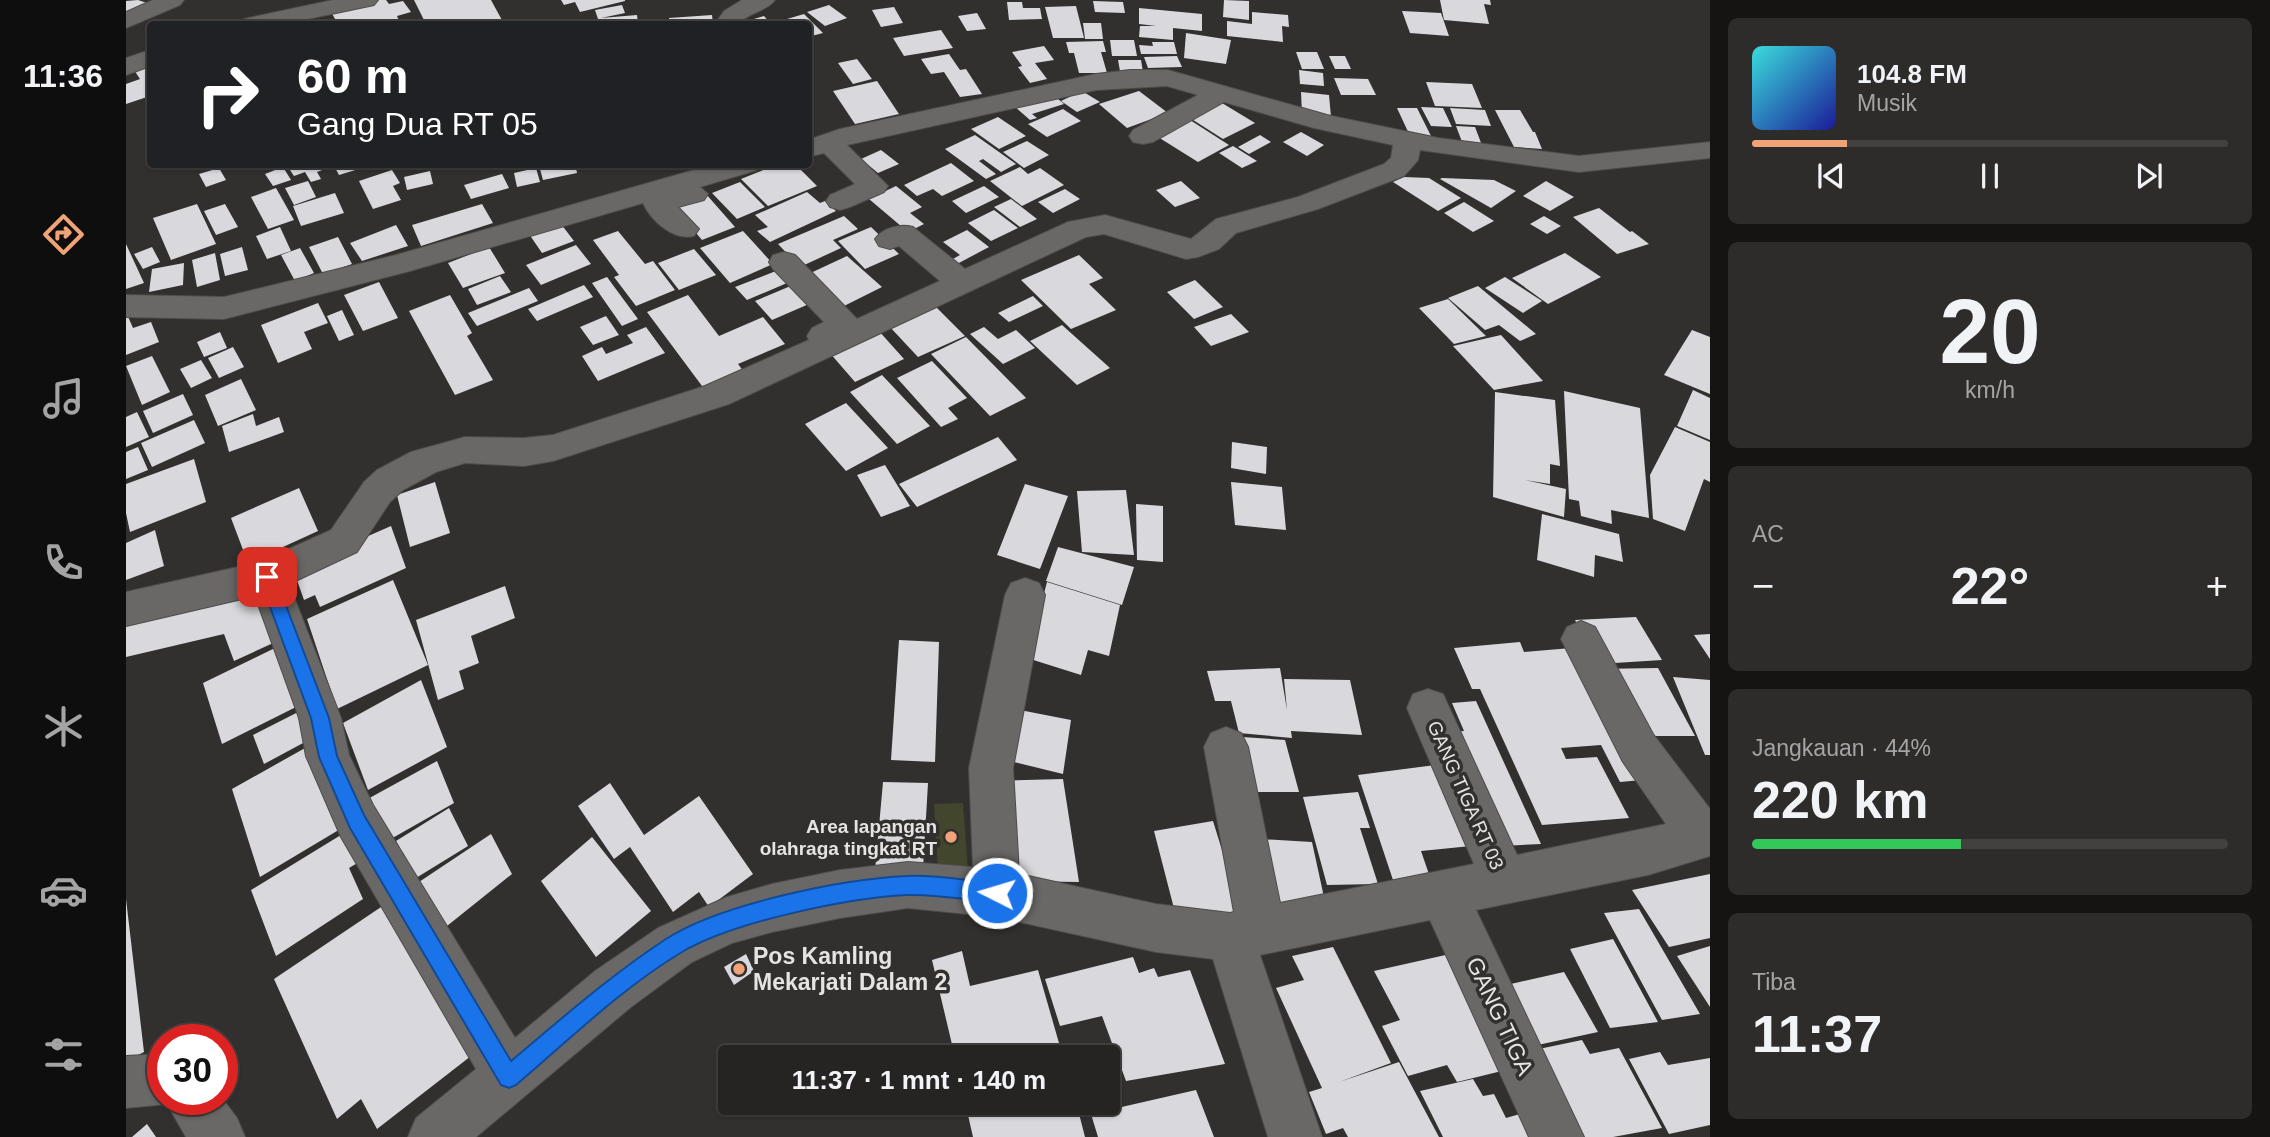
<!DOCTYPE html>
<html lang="id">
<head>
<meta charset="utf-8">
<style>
  body { margin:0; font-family:Helvetica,sans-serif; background:#2e2c2a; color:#f1f3f6; height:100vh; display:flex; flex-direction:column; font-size:26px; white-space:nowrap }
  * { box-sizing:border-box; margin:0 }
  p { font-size:23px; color:#a4a4a5 }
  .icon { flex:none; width:38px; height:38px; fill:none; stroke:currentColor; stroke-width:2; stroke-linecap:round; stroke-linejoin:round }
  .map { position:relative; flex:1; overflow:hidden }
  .side { display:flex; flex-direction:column; gap:18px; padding:18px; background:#151413; width:560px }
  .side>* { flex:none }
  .guide { position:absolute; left:21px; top:21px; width:665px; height:147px; border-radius:7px; box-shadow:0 2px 5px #0004,0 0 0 2px #424140; background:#202124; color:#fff; overflow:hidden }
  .speed { position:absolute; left:21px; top:1024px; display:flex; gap:14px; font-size:35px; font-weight:700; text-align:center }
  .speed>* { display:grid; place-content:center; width:91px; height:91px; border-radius:50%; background:#262422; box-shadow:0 2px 5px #0004,0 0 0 2px #424140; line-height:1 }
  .speed .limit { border:10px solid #d22; background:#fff; color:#111 }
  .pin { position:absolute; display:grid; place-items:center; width:60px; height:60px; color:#fff; margin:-30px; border-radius:14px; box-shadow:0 4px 10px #0006 }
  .me { position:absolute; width:77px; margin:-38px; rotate:275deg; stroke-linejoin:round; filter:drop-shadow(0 0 5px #0008) }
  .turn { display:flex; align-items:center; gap:24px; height:147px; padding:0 35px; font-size:32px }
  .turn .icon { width:91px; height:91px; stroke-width:2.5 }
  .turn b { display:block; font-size:49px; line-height:60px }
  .big { font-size:52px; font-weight:800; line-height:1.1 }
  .side .tile { flex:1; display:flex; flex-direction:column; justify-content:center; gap:10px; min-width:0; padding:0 24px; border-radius:10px; background:#2e2c2a }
  .side .dial { align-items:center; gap:0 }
  .dial b { font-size:91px; line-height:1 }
  .song { display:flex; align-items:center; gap:21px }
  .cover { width:84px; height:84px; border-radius:10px; background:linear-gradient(135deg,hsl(180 70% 55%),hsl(240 70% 35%)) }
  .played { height:7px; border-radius:4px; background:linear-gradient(90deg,#efa376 20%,#424140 20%) }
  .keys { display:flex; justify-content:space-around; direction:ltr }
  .heat { display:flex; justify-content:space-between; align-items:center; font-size:38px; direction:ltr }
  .charge { height:10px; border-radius:5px; background:linear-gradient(90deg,#34c759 44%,#424140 0) }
  .trip { position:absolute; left:592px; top:1045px; width:402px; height:70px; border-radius:7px; background:#262422; box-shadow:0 2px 5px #0004,0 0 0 2px #424140; font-weight:800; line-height:70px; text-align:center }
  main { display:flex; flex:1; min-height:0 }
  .menu { display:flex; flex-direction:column; width:126px; justify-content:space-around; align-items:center; background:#0f0e0e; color:#a4a4a5 }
  .menu .icon { width:49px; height:49px }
  .menu .active { color:#efa376 }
  .menu b { font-size:32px; color:#f1f3f6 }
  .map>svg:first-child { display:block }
  .green { fill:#41462d }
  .building { fill:#d9d9dd }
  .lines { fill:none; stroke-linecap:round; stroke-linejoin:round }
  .minor-casing { stroke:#4f4d4b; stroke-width:2 }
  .minor { fill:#6a6866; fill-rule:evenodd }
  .route { fill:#1a73e8; stroke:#114b97; stroke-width:2 }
  .poi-dot { fill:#efa376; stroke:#32302e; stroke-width:2.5 }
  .labels { text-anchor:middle; stroke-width:7; stroke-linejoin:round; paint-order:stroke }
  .street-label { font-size:19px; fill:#e5e4e2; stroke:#32302e }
  .poi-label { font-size:19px; font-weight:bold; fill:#e5e4e2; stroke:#32302e; text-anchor:end }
  .near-poi-label { font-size:23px; font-weight:bold; fill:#e5e4e2; stroke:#32302e; text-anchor:start }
  .near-street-label { font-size:23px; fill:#e5e4e2; stroke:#32302e }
</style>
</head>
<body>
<main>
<nav class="menu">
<b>11:36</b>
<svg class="icon active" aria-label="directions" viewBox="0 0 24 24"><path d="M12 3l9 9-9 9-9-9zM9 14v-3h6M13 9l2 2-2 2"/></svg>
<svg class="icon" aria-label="music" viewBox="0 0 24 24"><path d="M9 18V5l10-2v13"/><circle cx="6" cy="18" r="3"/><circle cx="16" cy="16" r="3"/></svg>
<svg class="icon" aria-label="phone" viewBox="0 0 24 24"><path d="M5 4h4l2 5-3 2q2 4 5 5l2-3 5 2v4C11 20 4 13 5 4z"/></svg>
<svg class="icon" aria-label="climate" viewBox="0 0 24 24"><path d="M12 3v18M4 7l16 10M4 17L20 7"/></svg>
<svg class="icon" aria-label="car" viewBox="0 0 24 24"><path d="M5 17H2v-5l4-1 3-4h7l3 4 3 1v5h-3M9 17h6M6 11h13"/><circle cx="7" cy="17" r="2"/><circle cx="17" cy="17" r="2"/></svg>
<svg class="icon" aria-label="filters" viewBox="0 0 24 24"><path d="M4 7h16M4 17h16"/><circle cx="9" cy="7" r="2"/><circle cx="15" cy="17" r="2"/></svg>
</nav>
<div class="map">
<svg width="1584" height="1137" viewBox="0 0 1584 1137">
  <rect width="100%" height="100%" fill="#32302e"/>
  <path class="green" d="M837 803 842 870 812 871 808 804Z"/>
  <path class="building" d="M12 0 21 3 0 14V1Z
    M251 0H260L263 4 277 1 285 12 271 16 273 21 262 24H212L205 12Z
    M288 0H365L377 22 367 24H300Z
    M435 0H499V1L454 12 449 2 438 5Z
    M1098 0 1123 1V20L1097 17Z
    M1314 0H1364L1365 5 1358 4 1363 24 1318 20Z
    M967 1 997 2 999 13 969 12Z
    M881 2H896L897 8H914L916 19 883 20Z
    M496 5 499 13 475 18 511 15 512 23 467 24V19H472L469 10Z
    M703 5 721 18 699 26 681 12Z
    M950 6 958 38H927L919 7Z
    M768 7 777 23 755 27 746 10Z
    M1013 8 1076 14V31L1047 28V40L1013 37 1014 26H1030L1013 24Z
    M1276 11 1315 13 1323 36 1284 33Z
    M1126 12 1162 15 1163 27 1156 26 1157 42 1101 36V21L1126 24Z
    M851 13 860 29 841 31 832 16Z
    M678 14 697 33 682 37V24H653L651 22Z
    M586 15 587 24H544L543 18Z
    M638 16 645 24H611Z
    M957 23H975L977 39H959Z
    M815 30 827 48 778 56 767 38Z
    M1060 33 1105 40 1100 64 1058 58Z
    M984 40H1008L1011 56H986Z
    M977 41 980 52H975L981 73H953L948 53H943L940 42Z
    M1026 42H1048L1051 54H1015L1013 45 1027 46Z
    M918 46 928 60 909 63 921 79 904 83 892 67 896 66 886 52Z
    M1170 52H1191L1198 69H1176Z
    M823 54 834 70 840 69 856 94 834 97 818 72 805 74 795 59Z
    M1051 56 1056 67 1022 68 1018 57Z
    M1203 56H1219L1225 69H1209Z
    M731 59 746 79 727 84 712 63Z
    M992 60H1015L1017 72 994 71Z
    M24 65V96L0 104V84L14 79 8 70Z
    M1173 70 1197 73 1198 86 1174 84Z
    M1208 78 1242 79 1250 95H1215Z
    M751 81 773 114 729 124 707 91Z
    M1300 82 1346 84 1356 108 1309 106Z
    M956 91 974 102 951 112 935 101Z
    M1013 91 1042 113 1001 128 973 104Z
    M1175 92 1203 95 1205 117 1176 114Z
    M926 94 938 104 906 114 911 118 904 120 888 106Z
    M1096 103 1129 123 1097 139 1064 118Z
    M1295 107 1317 108 1326 127 1305 126Z
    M1271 108H1291L1305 136H1284Z
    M1324 108 1359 110 1365 126 1330 124Z
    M937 109 955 121 921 137 902 124Z
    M1369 110H1394L1407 132H1409L1416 149 1388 147Z
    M872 117 900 136 873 149 845 129Z
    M1064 120 1103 145 1072 162 1032 137Z
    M1330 126 1349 127 1357 148 1338 147Z
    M1175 132 1198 145 1181 156 1157 142Z
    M849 135 890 164 875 172 857 159 853 161 870 174 860 179 819 149Z
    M1134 135 1145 142 1123 154 1112 147Z
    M901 141 923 155 898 168 877 152Z
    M1107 146 1131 161 1116 168 1093 153Z
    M755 150 773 164 752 173 735 159Z
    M825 163 848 181 816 196 807 189 791 196 778 185Z
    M170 164H195L199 169 191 172 195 179 185 182 179 172 168 176 162 167Z
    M207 164H246V165L213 175Z
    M434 164H449L451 173 417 180 414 169Z
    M652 164H669L691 186 642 206 615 179Z
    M157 167 165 180 147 186 139 174Z
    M894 167 902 174 914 168 938 185 896 206 864 181Z
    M93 168 100 180 80 187 73 174Z
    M410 168 414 182 391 187 388 173Z
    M266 170 274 183 267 186 275 200 247 209 233 181Z
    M304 171 307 184 281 190 278 177Z
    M376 174 383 188 345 199 338 185Z
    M1278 177 1303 178 1335 198 1312 211 1267 182Z
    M1316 178 1368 180 1390 191 1365 208 1314 179Z
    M182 181 190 197 168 205 159 188Z
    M1055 181 1074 198 1049 207 1030 190Z
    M1420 181 1448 197 1424 211 1397 196Z
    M614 182 639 207 611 219 586 193Z
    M770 186 796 207 784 213 798 224 782 232 743 199Z
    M858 186 873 197 840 213 826 201Z
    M150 188 168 220 142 229 125 197Z
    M939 189 954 199 927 213 912 202Z
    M681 192 694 203 699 201 710 211 644 242 631 231 642 227 629 215Z
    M209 193 218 213 175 226 167 206Z
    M580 194 609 227 576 240 548 207Z
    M885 199 911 219 894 227 868 207Z
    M1338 202 1368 221 1347 232 1318 213Z
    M71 204 90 244 45 260 27 218Z
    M99 204 112 227 90 235 78 211Z
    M356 204 367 223 295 246 286 225Z
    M1473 208 1504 232 1506 231 1523 244 1491 254 1447 217Z
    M868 210 892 228 865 241 842 223Z
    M718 216 732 229 707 240 715 248 674 267 652 244Z
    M1418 216 1435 226 1421 234 1404 224Z
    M432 220 448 241 416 253 401 231Z
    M270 225 282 246 236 261 224 243Z
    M154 227 165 251 141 259 130 236Z
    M745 227 773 254 739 269 712 241Z
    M841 230 863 247 831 264 825 260 834 255 817 242Z
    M492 231 519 264 527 261 549 290 510 306 488 277 493 275 467 240Z
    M617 231 647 264 604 283 574 248Z
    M212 237 226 264 197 274 183 247Z
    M0 244 18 283 0 289Z
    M450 245 465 264 415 285 400 265Z
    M26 247 34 262 17 269 8 254Z
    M116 247 122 270 99 276 94 254Z
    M363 247 379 273 337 288 322 263Z
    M174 248 188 273 169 281 155 255Z
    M568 249 590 275 553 290 532 263Z
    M89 253 94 280 71 287 66 260Z
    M1439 253 1475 277 1422 304 1386 278Z
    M953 255 977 278 963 284 990 310 945 329 895 280Z
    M721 256 756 287 710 310 676 277Z
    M58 263 57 285 23 292 26 269Z
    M650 271 661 283 621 300 609 287Z
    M374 276 385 292 351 305 342 289Z
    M481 277 512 319 496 326 466 283Z
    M1379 277 1416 301 1397 313 1359 288Z
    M1069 280 1097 307 1068 319 1041 292Z
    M253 282 272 318 237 331 218 295Z
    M458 285 467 297 411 321 402 309Z
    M667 285 683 304 646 320 629 301Z
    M1352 286 1410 334 1394 341 1373 325 1359 330 1322 298Z
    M403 288 412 301 351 326 342 313Z
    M324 295 346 333 341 336 367 380 329 395 283 311Z
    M562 295 593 336 637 317 659 344 612 364 618 372 579 390 521 312Z
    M907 296 917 306 883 322 872 313Z
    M1322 299 1360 336 1328 344 1293 308Z
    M192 303 202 323 178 332 186 349 152 363 135 325Z
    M809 306 839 336 792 357 763 326Z
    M216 310 228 335 213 341 201 316Z
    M0 312 7 328 25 322 33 342 0 355Z
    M1105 314 1123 332 1085 346 1068 327Z
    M480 316 493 335 467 345 454 327Z
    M936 325 984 368 951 385 904 341Z
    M520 327 539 353 472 381 456 356 476 347 480 354 507 343 501 335Z
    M858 327 872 339 890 330 909 348 877 364 844 334Z
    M752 330 778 359 729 382 703 352Z
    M1566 330 1584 337V394L1538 375Z
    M94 332 101 348 78 357 71 342Z
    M1375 335 1417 381 1368 390 1327 346Z
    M840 337 900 398 864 416 805 354Z
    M107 347 118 367 93 378 82 358Z
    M26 356 44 392 16 405 0 366Z
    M75 360 86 378 65 388 54 369Z
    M806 361 841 398 822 408 832 419 815 427 771 378Z
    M756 375 804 426 771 444 724 392Z
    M115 379 130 410 92 426 79 395Z
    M1567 390 1584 398V440L1551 426Z
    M1438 391 1514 408 1523 518 1485 510 1486 524 1455 516 1453 501 1443 499Z
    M1369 392 1429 400 1434 466 1424 464V484L1399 480 1440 489 1438 517 1367 497Z
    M57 394 67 415 27 433 17 411Z
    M720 403 762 448 720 471 679 424Z
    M11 412 23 437 0 447V417Z
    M127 414 130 426 153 417 158 432 103 452 96 426Z
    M68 420 79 443 26 467 15 443Z
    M1549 427 1584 442V482L1578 479 1559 531 1527 519 1524 475Z
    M872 437 891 460 791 507 773 484Z
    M1106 442 1141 447 1140 474 1105 468Z
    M12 447 22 470 0 479V452Z
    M68 459 80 502 4 532 0 513V484Z
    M759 465 784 506 755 517 731 475Z
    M309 482 324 533 284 547 271 495Z
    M1105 482 1156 487 1160 530 1109 525Z
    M899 484 942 496 914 569 871 555Z
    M173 488 192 531 122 563 105 518Z
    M1000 490 1008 555 956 552 951 491Z
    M1010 504 1037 506V562L1011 560Z
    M1416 514 1493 534 1497 562 1469 555 1468 577 1411 560Z
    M265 526 280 568 194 607 189 595 178 600 167 569Z
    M29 530 38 566 0 580V543Z
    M932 547 1008 567 996 605 920 581Z
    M267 580 302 665 211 709 181 619Z
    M921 582 994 605 983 656 962 650 955 675 901 658Z
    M379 586 389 618 345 636 353 663 333 671 338 689 312 700 290 620Z
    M136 587 156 639 108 661 98 634 0 657V619Z
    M1510 617 1536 660 1473 664 1449 620Z
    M1584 634V659L1568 635Z
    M773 640 813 642 809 762 765 760Z
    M1394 642 1398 652 1457 647 1516 780 1494 782 1475 745 1435 748 1440 759 1471 757 1503 818 1416 825 1354 689H1346L1328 648Z
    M151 647 174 705 96 744 77 683Z
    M1154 668 1161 710 1158 679 1224 680 1236 735 1165 731 1166 738 1113 733 1105 701H1089L1081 671Z
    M1532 668 1569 736H1507L1472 669Z
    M1547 677 1584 680V755H1579Z
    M295 680 321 747 242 790 217 723Z
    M1350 701 1415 844 1376 846 1324 732 1338 731 1326 703Z
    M180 708 192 735 138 764 127 735Z
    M883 708 945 720 937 774 871 758Z
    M1116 737 1159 740 1173 792H1126Z
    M188 743 221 825 134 877 106 789Z
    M311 761 328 803 256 844 238 801Z
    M1317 764 1355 845 1295 851 1306 883 1269 886 1232 775Z
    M937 779 953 882 893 881 868 781Z
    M757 782 802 783 797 869 748 882Z
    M484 783 518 835 573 796 627 874 583 907 573 892 547 912 504 847 488 859 452 806Z
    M1232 792 1244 828H1234L1252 884 1201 885 1177 797Z
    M323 808 342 846 290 878 270 841Z
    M1087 821 1117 918 1052 924 1028 831Z
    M228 827 243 856 223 868 237 899 150 956 125 890Z
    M365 834 386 874 321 926 290 884Z
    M466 837 525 911 470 957 415 881Z
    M1134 839 1186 842 1201 911 1145 908Z
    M1584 874V938L1543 947 1506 890Z
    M0 899 18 1052 0 1061Z
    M264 901 345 1056 251 1129 235 1099 211 1119 148 979Z
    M1513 909 1574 1014 1536 1020 1478 913Z
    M1487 939 1532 1022 1484 1028 1444 949Z
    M1584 946V1007L1551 956Z
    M1207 947 1265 1063 1213 1082 1273 1062 1313 1137H1222L1217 1128 1200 1134 1183 1092 1196 1088 1150 988 1178 980 1166 956Z
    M836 951 844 986 912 970 937 1057H829L806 960Z
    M1333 952 1396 1066 1331 1082 1321 1065 1282 1076 1256 1026 1274 1020 1248 971Z
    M620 954 628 971 608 985 598 967Z
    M1007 957 1013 973 1028 968 1032 977 1064 970 1099 1064 1000 1081 976 1016 934 1026 919 979Z
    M1438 972 1472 1032 1407 1046 1376 986Z
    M1456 1040 1464 1054 1493 1048 1536 1128 1487 1137H1450L1408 1050Z
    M1534 1052 1542 1065 1584 1058V1125L1543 1134 1503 1059Z
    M1347 1079 1357 1096 1368 1094 1380 1118 1401 1112 1414 1137H1317L1294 1091Z
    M1070 1090 1088 1137H972L965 1114Z
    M839 1102H950L959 1137H847Z
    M21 1124 30 1137H6Z"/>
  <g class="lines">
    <g class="minor-casing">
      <path id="minor" d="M27 0H58L54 5 0 28V12Z
        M207 0H252L248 5 158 24H115L118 19Z
        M616 0H649C640 12 622 12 613 24H589L598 11Z
        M24 50V66L0 75V58Z
        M1004 70H1042L1201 115 1312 138 1453 156 1584 142V158L1453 172 1294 150 1292 160 1278 176 1192 209 1110 233 1093 249 1072 257 1060 259 978 234 960 237 603 404 427 461 398 466 339 463 310 472 277 490 264 502 231 552 163 584 215 718 223 755 247 805 389 1038 469 971 532 928 601 897 646 884 714 870 782 862 847 867 843 768 879 595 885 583 899 578 913 583 919 595 887 768 893 874 1030 904 1104 913 1108 912 1078 747 1085 733 1100 727 1115 733 1122 747 1154 903 1348 864 1281 708 1287 694 1302 689 1317 694 1391 855 1540 824 1497 762 1435 639 1441 627 1455 621 1469 627 1527 734 1584 809V856L1522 875 1350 910 1458 1137H1403L1304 920 1134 955 1196 1137H1142L1087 959 1030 952 871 917 782 908 714 918 646 932 606 943 566 962 505 1007 350 1137H282L290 1118 350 1069 215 837 180 756 173 718 129 596 0 626V592L134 562 205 530 238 482 251 470 285 452 339 437 398 438 427 435 579 386 683 340 681 336 686 328 698 322 647 269 643 262 647 255 658 252 669 255 731 319 814 281 773 246 764 249 753 246 749 239C757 227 774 224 787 227L839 269 942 222 979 215 1065 239 1090 219 1172 197 1258 164 1265 158 1267 145 1188 128 1098 102 1027 142 1017 144 1007 142 1003 136 1007 130 1072 95 1041 86 970 90 721 145 762 186 758 192 724 207 714 210 704 207 700 201 704 195 729 184 698 153 682 157V140L714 129 970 74Z
        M589 164H635L631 170 574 187 582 194 578 200 552 207 573 229 568 236C548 241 525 221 517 203L284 271 98 319 0 317V295L98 297 270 255Z
        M37 1054V1099L96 1098 111 1118 119 1137H60L41 1104 0 1108V1056Z"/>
    </g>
    <use href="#minor" class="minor"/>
  </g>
  <path class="route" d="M141 570 147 572 149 577 203 718 211 756 238 815 385 1061C435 1019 485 975 540 939 594 904 716 879 781 876 810 874 842 881 871 883L878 886 881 893 878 900 871 903C842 900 810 894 781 895 721 898 607 922 556 952 496 988 444 1039 390 1085L383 1088 375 1085 224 828 193 757 185 718 133 577 135 572Z"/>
  <g class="poi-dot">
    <circle cx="825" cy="837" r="7"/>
    <circle cx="613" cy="969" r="7"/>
  </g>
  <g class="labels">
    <g class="street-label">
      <text transform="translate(1340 795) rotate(66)" y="7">GANG TIGA RT 03</text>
    </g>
    <g class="poi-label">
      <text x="811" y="833">Area lapangan<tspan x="811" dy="22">olahraga tingkat RT</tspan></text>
    </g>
    <g class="near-poi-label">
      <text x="627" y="964">Pos Kamling<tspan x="627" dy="26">Mekarjati Dalam 2</tspan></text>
    </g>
    <g class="near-street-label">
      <text transform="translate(1374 1016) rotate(65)" y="8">GANG TIGA</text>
    </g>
  </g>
</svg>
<div class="speed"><div class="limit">30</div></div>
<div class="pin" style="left:141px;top:577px;background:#d93025"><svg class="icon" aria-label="arrive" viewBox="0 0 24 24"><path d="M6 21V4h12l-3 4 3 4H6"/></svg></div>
<svg class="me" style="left:871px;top:893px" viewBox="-20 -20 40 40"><circle r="17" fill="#1a73e8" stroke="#fff" stroke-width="3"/><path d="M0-11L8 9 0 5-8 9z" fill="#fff"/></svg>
<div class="trip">11:37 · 1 mnt · 140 m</div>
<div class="guide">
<div class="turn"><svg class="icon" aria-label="right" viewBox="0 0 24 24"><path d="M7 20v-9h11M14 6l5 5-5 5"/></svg><div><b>60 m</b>Gang Dua RT 05</div></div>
</div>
</div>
<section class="side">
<div class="tile">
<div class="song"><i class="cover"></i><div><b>104.8 FM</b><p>Musik</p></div></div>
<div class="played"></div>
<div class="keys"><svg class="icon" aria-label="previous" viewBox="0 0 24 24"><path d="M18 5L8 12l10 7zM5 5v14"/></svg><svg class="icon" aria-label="pause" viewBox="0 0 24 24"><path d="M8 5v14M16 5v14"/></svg><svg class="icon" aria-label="next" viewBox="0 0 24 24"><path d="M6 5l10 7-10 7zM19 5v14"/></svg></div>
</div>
<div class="tile dial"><b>20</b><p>km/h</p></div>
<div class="tile"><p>AC</p>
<div class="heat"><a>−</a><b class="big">22°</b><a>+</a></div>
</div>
<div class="tile"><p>Jangkauan · 44%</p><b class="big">220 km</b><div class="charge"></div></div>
<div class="tile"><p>Tiba</p><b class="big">11:37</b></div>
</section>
</main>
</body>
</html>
